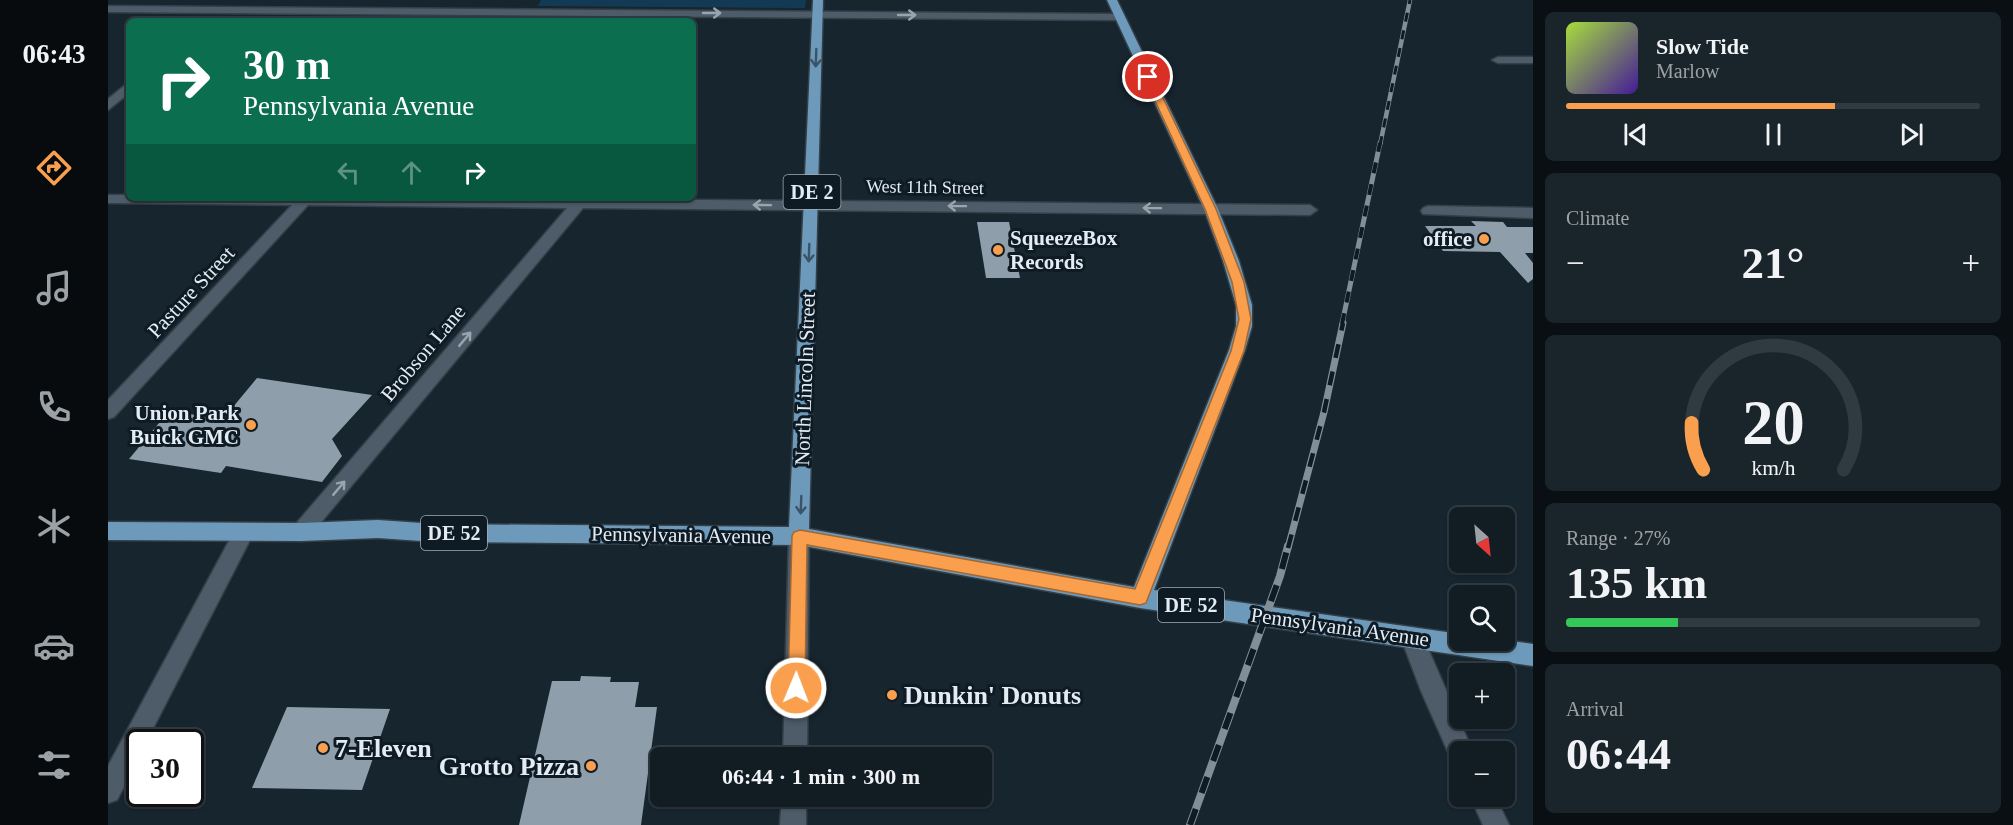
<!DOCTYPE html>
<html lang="en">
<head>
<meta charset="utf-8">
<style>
  body { margin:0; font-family:"Times New Roman",serif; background:#1a252b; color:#f1f3f6; height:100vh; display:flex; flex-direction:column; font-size:22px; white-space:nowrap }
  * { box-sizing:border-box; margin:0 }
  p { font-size:20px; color:#9ca1a6 }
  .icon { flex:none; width:33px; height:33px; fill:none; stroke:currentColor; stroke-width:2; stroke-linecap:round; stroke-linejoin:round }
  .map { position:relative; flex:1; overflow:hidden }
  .details { display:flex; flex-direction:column; gap:12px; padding:12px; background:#090f13; width:480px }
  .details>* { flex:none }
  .top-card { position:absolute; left:18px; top:18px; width:570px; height:183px; border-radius:9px; box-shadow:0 2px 4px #0004,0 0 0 2px #303a41; background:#0b6e4f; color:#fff; overflow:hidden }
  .needle { width:39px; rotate:153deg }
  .controls { position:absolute; left:1341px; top:507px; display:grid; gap:12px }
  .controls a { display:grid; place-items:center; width:66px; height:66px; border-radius:9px; background:#111c23; box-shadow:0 2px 4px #0004,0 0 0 2px #303a41; font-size:30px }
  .speed { position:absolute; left:18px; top:729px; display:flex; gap:12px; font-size:30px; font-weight:700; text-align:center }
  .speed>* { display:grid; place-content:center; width:78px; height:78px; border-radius:50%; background:#111c23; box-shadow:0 2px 4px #0004,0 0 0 2px #303a41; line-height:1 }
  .speed .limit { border:3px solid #111; border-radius:9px; background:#fff; color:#111 }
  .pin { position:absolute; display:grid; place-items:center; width:51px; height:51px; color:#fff; margin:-26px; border:3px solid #fff; border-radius:50%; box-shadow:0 2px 6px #0007 }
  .me { position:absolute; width:66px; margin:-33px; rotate:1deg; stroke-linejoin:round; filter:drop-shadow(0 0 4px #0008) }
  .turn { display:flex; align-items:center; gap:21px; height:126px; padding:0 18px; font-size:27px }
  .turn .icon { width:78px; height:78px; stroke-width:2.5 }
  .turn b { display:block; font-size:42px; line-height:51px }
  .lanes { display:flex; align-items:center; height:57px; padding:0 18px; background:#0003; justify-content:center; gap:30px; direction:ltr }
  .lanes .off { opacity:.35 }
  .big { font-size:45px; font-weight:600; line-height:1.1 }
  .details .widget { flex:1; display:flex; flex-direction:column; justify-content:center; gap:9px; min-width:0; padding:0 21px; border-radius:9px; background:#1a252b }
  .details .dial { align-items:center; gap:0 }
  .dial svg { height:156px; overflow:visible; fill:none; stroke:#303a41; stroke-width:7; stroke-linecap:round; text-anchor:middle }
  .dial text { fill:#f1f3f6; stroke:none }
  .song { display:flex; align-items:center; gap:18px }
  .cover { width:72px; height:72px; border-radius:9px; background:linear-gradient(135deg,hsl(80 70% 55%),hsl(260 70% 35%)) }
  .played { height:6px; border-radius:3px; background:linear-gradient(90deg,#f99f4d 65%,#303a41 65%) }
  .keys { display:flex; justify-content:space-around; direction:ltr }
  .heat { display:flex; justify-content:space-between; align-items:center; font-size:33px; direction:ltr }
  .charge { height:9px; border-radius:4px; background:linear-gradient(90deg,#34c759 27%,#303a41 0) }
  .trip { position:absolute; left:542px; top:747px; width:342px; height:60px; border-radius:9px; background:#111c23; box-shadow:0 2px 4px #0004,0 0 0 2px #303a41; font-weight:600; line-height:60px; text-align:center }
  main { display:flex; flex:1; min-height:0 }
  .tabs { display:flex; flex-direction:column; width:108px; justify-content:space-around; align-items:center; background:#070b0e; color:#9ca1a6 }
  .tabs .icon { width:42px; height:42px }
  .tabs .selected { color:#f99f4d }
  .tabs b { font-size:27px; color:#f1f3f6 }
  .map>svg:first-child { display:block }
  .green { fill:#133a54 }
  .building { fill:#8e9fab }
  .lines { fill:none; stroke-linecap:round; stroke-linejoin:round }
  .minor-casing { stroke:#343f47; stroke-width:3 }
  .major-casing { stroke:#343f47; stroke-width:3 }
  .minor { fill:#4d5c68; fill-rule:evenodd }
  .major { fill:#6d9abb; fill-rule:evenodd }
  .rail-far3-casing { stroke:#838f97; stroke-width:4.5 }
  .rail-far2-casing { stroke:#838f97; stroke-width:5 }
  .rail-far1-casing { stroke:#838f97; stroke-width:7 }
  .rail-casing { stroke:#838f97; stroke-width:8 }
  .rail-far3 { stroke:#0e1b25; stroke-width:3; stroke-dasharray:9; stroke-linecap:butt }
  .rail-far2 { stroke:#0e1b25; stroke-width:4; stroke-dasharray:11; stroke-linecap:butt }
  .rail-far1 { stroke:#0e1b25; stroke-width:4.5; stroke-dasharray:14; stroke-linecap:butt }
  .rail { stroke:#0e1b25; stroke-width:6; stroke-dasharray:17; stroke-linecap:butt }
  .oneway { stroke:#98a4ae }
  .oneway2 { stroke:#395468 }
  .route { fill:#f99f4d; stroke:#a26732; stroke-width:1.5 }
  .poi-dot { fill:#f99f4d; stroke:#0e1b25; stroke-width:2 }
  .labels { text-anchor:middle; stroke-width:6; stroke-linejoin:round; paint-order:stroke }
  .far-street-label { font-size:18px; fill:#e3ecf3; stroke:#0e1b25 }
  .shield { fill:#0e1b25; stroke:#a3adb5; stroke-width:1.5 }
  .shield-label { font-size:20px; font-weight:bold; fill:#e3ecf3 }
  .poi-label { font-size:21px; font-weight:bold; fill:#e3ecf3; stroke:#0e1b25; text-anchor:end }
  .street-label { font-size:21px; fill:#e3ecf3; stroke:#0e1b25 }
  .near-poi-label { font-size:26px; font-weight:bold; fill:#e3ecf3; stroke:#0e1b25; text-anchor:start }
</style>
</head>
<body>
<main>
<nav class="tabs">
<b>06:43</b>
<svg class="icon selected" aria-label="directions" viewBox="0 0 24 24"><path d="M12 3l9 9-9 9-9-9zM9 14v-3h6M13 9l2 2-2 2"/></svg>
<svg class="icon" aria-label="music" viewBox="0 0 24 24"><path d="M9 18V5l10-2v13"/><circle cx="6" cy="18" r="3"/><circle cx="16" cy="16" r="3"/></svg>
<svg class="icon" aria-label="phone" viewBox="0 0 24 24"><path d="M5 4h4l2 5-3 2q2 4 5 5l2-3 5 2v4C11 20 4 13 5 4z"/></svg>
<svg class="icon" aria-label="climate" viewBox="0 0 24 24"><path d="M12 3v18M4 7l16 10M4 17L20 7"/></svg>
<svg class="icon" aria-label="car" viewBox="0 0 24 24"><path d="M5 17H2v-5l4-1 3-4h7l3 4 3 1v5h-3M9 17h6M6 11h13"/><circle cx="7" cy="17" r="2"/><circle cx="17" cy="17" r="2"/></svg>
<svg class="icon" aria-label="filters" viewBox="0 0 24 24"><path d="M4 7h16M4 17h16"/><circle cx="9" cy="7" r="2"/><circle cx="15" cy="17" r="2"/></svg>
</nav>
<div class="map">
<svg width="1425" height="825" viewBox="0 0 1425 825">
  <rect width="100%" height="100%" fill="#17252f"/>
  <path class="green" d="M433 0H698L697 8 430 6Z"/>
  <path class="building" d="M1363 221 1395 222 1399 227H1425V253H1417L1425 263V279L1420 283 1392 252 1335 251 1317 226H1368Z
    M869 222H901L912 278H878Z
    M149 378 264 395 224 439 234 456 214 482 118 466 113 473 21 459 61 411 115 419Z
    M473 676 503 677 502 682H531L527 707H549L533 825H411L444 681H472Z
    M179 707 282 709 254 790 144 788Z"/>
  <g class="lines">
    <g class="minor-casing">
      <path id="minor" d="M0 6 1012 14 1017 17 1012 20 0 12Z
        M1425 57V63H1390L1384 60 1390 57Z
        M21 82V93L0 110V99Z
        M0 195H21V198L471 199 1202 205 1209 210 1202 215 475 208 200 538 193 541 186 538 183 532 186 526 459 208 200 205 6 417 0 419V400L184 205 0 203Z
        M1320 206 1425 208V218L1315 214 1313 211 1315 208Z
        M136 523 143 526 146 532 143 538 38 742H32V756L9 800 0 803V766L129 526Z
        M691 527 698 530 701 536 699 758H675L681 536 684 530Z
        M1304 627 1312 630 1365 752H1352V763L1344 761 1313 691 1293 638 1296 630Z
        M674 796H698V825H672Z
        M1362 796H1387L1401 825H1375Z"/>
    </g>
    <g class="major-casing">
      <path id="major" d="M705 0H715L701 529 1026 587 1121 350 1128 326V305L1115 261 1096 209 999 0H1009L1110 209 1131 261 1144 305V326L1137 350 1046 590 1352 634V640H1396L1425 644V666L1032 608 691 545 328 542 270 538 193 541 0 540V522L193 523 270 520 328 524 681 527Z"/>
    </g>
    <use href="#minor" class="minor"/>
    <use href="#major" class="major"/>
    <g class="rail-far3-casing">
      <path id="rail-far3" d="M1272 145 1302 0"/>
    </g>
    <g class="rail-far2-casing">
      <path id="rail-far2" d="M1234 324 1272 143"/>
    </g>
    <g class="rail-far1-casing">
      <path id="rail-far1" d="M1180 548 1216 412 1235 323"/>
    </g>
    <g class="rail-casing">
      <path id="rail" d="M1082 825 1172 576 1180 546"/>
    </g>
    <use href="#rail-far3" class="rail-far3"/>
    <use href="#rail-far2" class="rail-far2"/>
    <use href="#rail-far1" class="rail-far1"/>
    <use href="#rail" class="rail"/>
  </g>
  <defs><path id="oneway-shaft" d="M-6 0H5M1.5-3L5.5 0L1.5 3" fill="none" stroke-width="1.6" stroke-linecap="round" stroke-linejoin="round" transform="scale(1.5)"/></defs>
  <g class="oneway">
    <use href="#oneway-shaft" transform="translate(604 13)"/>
    <use href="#oneway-shaft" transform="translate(799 15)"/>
    <use href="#oneway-shaft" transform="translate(654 205) rotate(-179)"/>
    <use href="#oneway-shaft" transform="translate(849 206) rotate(-179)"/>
    <use href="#oneway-shaft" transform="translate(1044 208) rotate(-179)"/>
    <use href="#oneway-shaft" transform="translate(357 339) rotate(-50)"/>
    <use href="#oneway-shaft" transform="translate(231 488) rotate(-50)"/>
  </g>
  <g class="oneway2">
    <use href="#oneway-shaft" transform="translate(708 58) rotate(92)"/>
    <use href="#oneway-shaft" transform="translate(701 253) rotate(92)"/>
    <use href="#oneway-shaft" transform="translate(693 505) rotate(92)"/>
  </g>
  <path class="route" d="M1040 74 1045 77 1108 209 1136 282 1143 319 1136 351 1038 603 1032 605 699 545 697 688 695 695 688 697 682 695 680 688 684 536 686 532 692 530 1027 589 1123 351 1131 319 1124 282 1097 209 1036 77Z"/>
  <g class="poi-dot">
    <circle cx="1376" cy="239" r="6"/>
    <circle cx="890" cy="250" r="6"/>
    <circle cx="143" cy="425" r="6"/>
    <circle cx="784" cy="695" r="6"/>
    <circle cx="215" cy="748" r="6"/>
    <circle cx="483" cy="766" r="6"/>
  </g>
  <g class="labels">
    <g class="far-street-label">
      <text transform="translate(817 187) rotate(1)" y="6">West 11th Street</text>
    </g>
    <g class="shield">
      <rect x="675.5" y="175" width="57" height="34" rx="4.5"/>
      <rect x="313" y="516" width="66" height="34" rx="4.5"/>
      <rect x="1050" y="588" width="66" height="34" rx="4.5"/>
    </g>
    <g class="shield-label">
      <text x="704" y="199">DE 2</text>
      <text x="346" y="540">DE 52</text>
      <text x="1083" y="612">DE 52</text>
    </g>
    <g class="poi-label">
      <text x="902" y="245" text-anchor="start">SqueezeBox<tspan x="902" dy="24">Records</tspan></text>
      <text x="1364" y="246">office</text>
      <text x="131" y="420">Union Park<tspan x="131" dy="24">Buick GMC</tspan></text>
    </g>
    <g class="street-label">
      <text transform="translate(83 292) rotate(-47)" y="7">Pasture Street</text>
      <text transform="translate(315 353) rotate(-50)" y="7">Brobson Lane</text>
      <text transform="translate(697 379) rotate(-88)" y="7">North Lincoln Street</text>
      <text transform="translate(573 535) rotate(1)" y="7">Pennsylvania Avenue</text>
      <text transform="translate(1232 627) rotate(8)" y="7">Pennsylvania Avenue</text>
    </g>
    <g class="near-poi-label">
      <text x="796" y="704">Dunkin' Donuts</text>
      <text x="227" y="757">7-Eleven</text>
      <text x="471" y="775" text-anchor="end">Grotto Pizza</text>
    </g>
  </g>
</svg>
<div class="controls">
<a><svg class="needle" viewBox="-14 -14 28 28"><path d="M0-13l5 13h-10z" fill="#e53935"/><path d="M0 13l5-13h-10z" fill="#9ca1a6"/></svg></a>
<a><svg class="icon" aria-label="search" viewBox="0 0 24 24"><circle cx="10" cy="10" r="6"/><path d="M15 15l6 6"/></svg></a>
<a>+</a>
<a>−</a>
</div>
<div class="speed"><div class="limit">30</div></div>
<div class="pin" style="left:1040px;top:77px;background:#d93025"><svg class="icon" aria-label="arrive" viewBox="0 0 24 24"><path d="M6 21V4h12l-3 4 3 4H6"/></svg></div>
<svg class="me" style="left:688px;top:688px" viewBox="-20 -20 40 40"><circle r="17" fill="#f99f4d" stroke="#fff" stroke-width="3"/><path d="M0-11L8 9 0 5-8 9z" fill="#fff"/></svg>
<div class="trip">06:44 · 1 min · 300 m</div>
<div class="top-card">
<div class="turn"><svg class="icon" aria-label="right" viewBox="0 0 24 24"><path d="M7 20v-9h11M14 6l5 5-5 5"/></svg><div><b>30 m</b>Pennsylvania Avenue</div></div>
<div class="lanes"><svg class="icon off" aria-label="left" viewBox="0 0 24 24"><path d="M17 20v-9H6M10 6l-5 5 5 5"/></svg><svg class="icon off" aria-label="ahead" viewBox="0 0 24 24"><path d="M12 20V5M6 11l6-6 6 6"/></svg><svg class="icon" aria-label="right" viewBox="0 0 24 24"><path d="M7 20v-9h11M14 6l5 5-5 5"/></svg></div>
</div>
</div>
<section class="details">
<div class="widget">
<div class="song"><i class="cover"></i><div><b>Slow Tide</b><p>Marlow</p></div></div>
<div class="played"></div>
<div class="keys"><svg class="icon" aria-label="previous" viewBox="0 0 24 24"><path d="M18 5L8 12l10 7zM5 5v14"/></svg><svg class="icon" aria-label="pause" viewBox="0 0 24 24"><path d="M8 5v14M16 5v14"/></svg><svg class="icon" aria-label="next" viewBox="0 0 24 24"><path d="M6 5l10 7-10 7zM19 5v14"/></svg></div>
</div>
<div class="widget"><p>Climate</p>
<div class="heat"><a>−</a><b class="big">21°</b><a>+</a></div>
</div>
<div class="widget dial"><svg viewBox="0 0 100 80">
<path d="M14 69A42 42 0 1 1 86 69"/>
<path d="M14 69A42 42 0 0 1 8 45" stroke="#f99f4d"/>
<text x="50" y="56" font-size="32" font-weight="700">20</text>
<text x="50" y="72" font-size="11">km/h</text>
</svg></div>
<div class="widget"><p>Range · 27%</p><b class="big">135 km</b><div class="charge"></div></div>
<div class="widget"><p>Arrival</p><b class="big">06:44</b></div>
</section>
</main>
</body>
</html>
